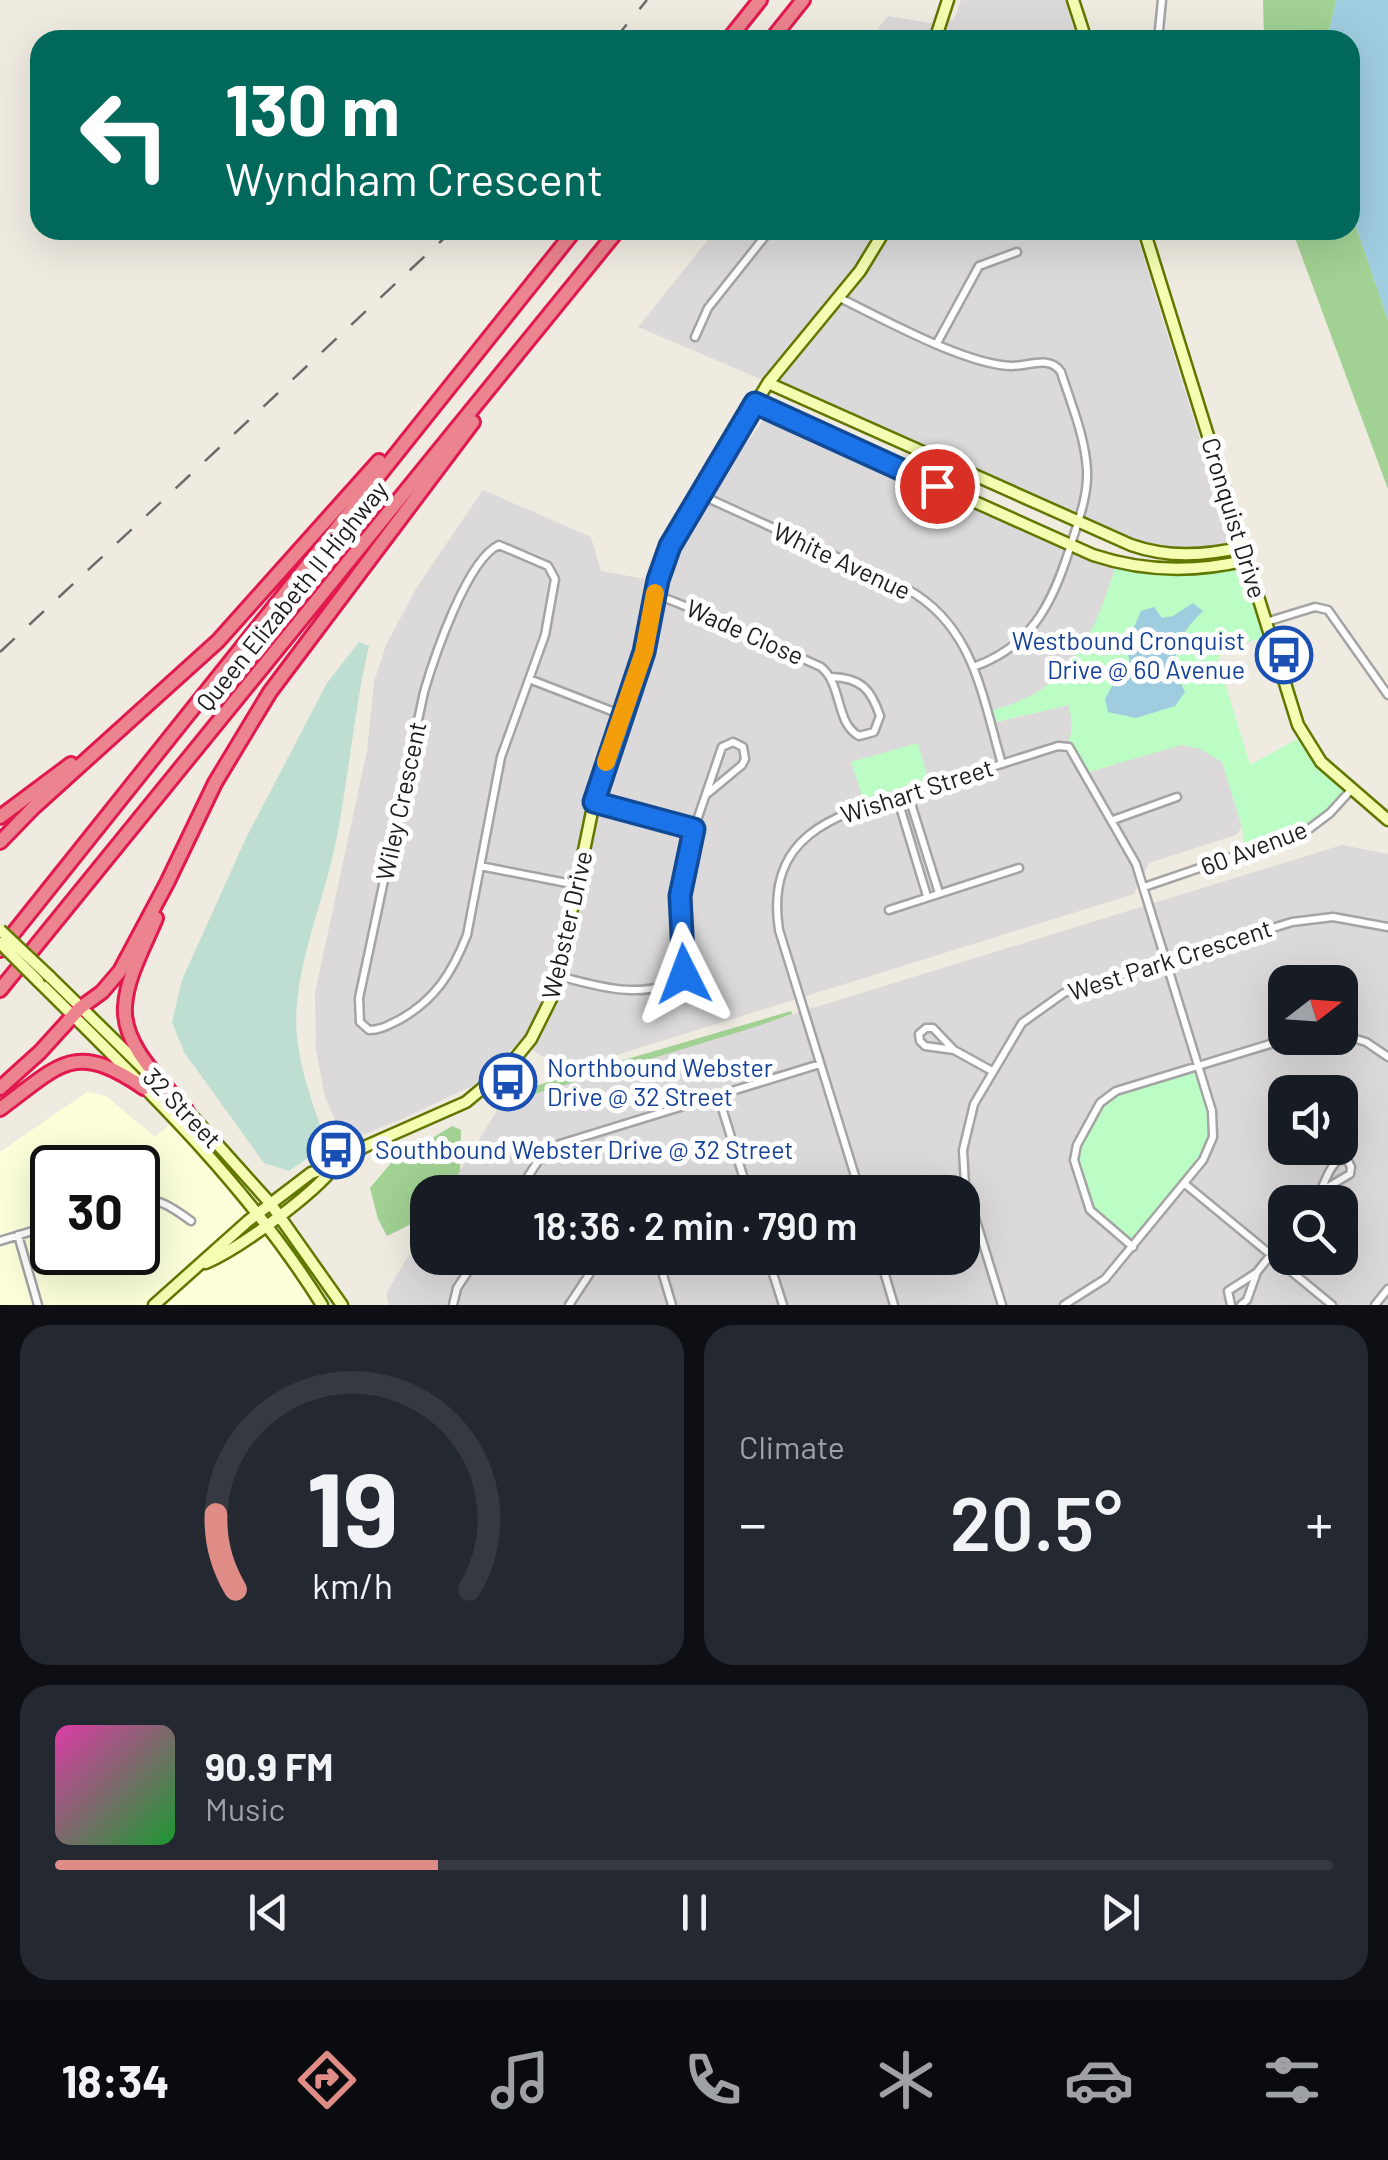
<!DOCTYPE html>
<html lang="en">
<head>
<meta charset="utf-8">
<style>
  body { margin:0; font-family:Barlow,sans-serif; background:#242831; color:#f1f3f6; height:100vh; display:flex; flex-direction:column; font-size:38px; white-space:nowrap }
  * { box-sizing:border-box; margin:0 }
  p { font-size:32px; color:#9ea1a6 }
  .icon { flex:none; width:55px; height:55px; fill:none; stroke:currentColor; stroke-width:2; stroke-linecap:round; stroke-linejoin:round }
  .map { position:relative; height:1305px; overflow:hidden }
  .sheet { display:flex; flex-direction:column; gap:20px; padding:20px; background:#0d0f14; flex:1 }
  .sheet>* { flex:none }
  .hud { position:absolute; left:30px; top:30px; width:1330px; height:210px; border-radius:30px; box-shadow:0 10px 40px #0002; background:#00695c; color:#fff; overflow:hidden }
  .needle { width:65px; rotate:73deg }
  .controls { position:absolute; left:1268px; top:965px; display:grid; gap:20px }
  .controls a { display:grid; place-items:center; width:90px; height:90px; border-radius:20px; background:#171b24; box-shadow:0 10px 40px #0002; font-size:50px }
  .speed { position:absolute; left:30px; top:1145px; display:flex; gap:20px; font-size:50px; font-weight:700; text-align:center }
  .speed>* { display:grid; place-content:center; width:130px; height:130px; border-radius:50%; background:#171b24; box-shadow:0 10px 40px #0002; line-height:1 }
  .speed .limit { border:5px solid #111; border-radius:15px; background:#fff; color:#111 }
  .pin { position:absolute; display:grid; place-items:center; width:85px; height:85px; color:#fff; margin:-42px; border:5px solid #fff; border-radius:50%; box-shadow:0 2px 10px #0007 }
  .me { position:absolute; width:110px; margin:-55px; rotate:357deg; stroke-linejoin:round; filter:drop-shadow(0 0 8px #0008) }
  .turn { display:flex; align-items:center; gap:35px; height:210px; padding:0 30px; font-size:45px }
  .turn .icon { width:130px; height:130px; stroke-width:2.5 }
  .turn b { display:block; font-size:70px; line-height:85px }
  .big { font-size:75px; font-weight:600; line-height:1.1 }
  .sheet .widget { flex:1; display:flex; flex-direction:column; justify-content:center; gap:15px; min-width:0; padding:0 35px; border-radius:30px; background:#242831 }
  .sheet .dial { align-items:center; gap:0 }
  .dial svg { height:260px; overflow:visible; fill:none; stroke:#363941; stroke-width:7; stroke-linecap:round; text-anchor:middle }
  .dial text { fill:#f1f3f6; stroke:none }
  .song { display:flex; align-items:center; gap:30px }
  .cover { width:120px; height:120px; border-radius:15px; background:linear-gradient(135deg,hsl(320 70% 55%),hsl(130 70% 35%)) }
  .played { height:10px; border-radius:5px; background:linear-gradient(90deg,#df8c87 30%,#363941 30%) }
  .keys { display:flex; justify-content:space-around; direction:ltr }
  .heat { display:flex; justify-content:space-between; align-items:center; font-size:55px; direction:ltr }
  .sheet .tiles { flex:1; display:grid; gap:20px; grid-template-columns:1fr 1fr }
  .widget:last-child { grid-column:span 2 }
  .trip { position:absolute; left:410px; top:1175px; width:570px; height:100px; border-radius:30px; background:#171b24; box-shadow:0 10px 40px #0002; font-weight:600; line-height:100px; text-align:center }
  .tab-bar { display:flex; height:160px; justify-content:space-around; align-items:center; background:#090b0e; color:#9ea1a6 }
  .tab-bar .icon { width:70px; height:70px }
  .tab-bar .selected { color:#df8c87 }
  .tab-bar b { font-size:45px; color:#f1f3f6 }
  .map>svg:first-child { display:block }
  .residential { fill:#dbd9d9; fill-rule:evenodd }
  .education { fill:#fcffda; fill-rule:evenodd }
  .forest { fill:#a1d193 }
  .wetland { fill:#bdded1 }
  .park { fill:#bbfdc5 }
  .water { fill:#9fccdf }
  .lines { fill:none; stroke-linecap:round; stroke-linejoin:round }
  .street-casing { stroke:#a4a4a4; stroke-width:11 }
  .secondary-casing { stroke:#617700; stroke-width:15 }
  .highway-casing { stroke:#e2194f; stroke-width:18 }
  .street { stroke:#fff; stroke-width:6 }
  .secondary { stroke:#f4fdb1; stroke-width:10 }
  .highway { stroke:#ec848f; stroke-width:12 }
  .rail { stroke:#6b6b6b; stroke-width:2.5; stroke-dasharray:20 20; stroke-linecap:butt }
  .secondary-bridge-casing { stroke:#617700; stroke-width:15; stroke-linecap:butt }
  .secondary-bridge { stroke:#f4fdb1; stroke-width:10 }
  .route-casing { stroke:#114b97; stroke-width:25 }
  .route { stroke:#1a73e8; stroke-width:18 }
  .slow { stroke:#f59e0b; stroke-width:18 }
  .labels { text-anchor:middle; stroke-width:10; stroke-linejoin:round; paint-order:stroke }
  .street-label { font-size:25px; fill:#1d1d1d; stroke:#fff }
  .transit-label { font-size:25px; fill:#164399; stroke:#fff; text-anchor:start }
</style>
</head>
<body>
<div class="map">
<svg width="1388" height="1305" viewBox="0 0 1388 1305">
  <rect width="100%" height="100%" fill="#efebe1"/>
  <path class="residential" d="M961 0H1065L1077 40H869L888 16 929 23 954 20Z
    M716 230H1135L1231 540 1227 544 1200 548 1137 545 1059 506 638 327Z
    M766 416 1116 564 1103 610 1089 639 1071 664 1046 687 1016 705 989 711 992 723 1069 705 1072 723 1069 747 1086 773 1181 744 1200 749 1222 761 1242 827 1236 835 1149 863 1134 894 565 1071 519 1041 482 1081 402 1119 345 1142 325 1097 316 1050 315 993 367 751 374 682 386 645 417 587 483 490 591 537 601 571 667 583 698 516 708 499 760 419 729 467Z
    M1342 845 1388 854V1305H389L386 1294 427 1223 428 1258H962V1192H447L501 1104ZM1285 982H1340V1038H1285ZM1285 1092H1340V1148H1285ZM1285 1202H1340V1258H1285Z"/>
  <path class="education" d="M87 1092 106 1096 155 1137 176 1119 252 1209 322 1305H0V1152ZM52 1168H138V1252H52Z"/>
  <path class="forest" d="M1263 0H1336L1327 40H1264Z
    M1350 209 1388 320V489L1292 230H1350Z
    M791 1011 792 1014 752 1028 501 1104 528 1088Z
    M452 1126 461 1130 460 1171 447 1192H428L425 1227 411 1224 387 1236 378 1219 370 1188 391 1163Z"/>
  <path class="wetland" d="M359 642 369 646C354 710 349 776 336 841 325 896 302 948 297 1004 292 1052 312 1101 327 1145L289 1171 264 1163 184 1052 172 1022 182 980 246 838 327 683Z"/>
  <path class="park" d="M1247 560 1271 636 1225 648 1218 660 1250 765 1303 736 1351 790 1305 832 1245 854 1242 827 1222 762 1200 749 1181 745 1086 773 1069 747 1072 724 1069 705 991 723 988 711C1068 694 1095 636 1116 564L1128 568Z
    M918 743 928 779 863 799 851 762Z
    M1199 1066 1212 1111 1210 1146 1133 1247 1088 1206 1075 1166 1077 1145 1110 1094Z"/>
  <path class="water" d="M1336 0H1388V320L1350 209V40H1327Z
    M1193 603 1203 611C1176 637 1167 658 1185 692L1175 706 1136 718 1108 712 1105 699 1112 686 1130 668 1127 643 1141 611 1154 607 1162 618 1173 616Z"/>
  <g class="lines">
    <g class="street-casing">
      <path id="street" d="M938 33 963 40
        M1158 40 1162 0
        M840 298C883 319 966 365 1012 366 1029 366 1050 355 1061 372 1071 404 1085 436 1087 470 1088 494 1080 516 1073 538 1055 597 1035 646 973 667
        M695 337 708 308 770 230
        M937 343 979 266 1017 252
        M938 485 947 463
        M701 495 907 589C974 626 982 696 1002 764
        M499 545 548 566 555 579 545 635 501 757 467 935C452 973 435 1000 399 1020 388 1025 381 1030 369 1030L360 1022 359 998 424 692C434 658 467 559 499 545Z
        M655 594 705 614 821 667C843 685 835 723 859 736L874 732 880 716C871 689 861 678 832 677
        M1266 622 1315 607 1328 610 1388 695
        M529 679 622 715
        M908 794 939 893
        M897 797 927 896
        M594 802 694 829
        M1113 820 1177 797
        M480 866 577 885
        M1144 887 1305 832 1330 813 1351 790
        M889 910 1019 868
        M559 976C596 986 651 1003 684 974L679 896 682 877 694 829 722 747 733 742 743 747 745 759 742 765 707 794
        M1340 1034 1366 1042 1388 1057
        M954 1050 925 1046 920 1041 919 1034 926 1028H933L954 1050 992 1071
        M718 1095 748 1192
        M1185 1184 1332 1305
        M518 1192 540 1158 560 1144 820 1064
        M860 1192 779 930C763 825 849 812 926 788 970 774 1014 760 1058 746L1069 747 1136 864 1212 1111 1213 1137 1203 1160 1105 1279 1064 1305
        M138 1200C159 1197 174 1209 191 1221
        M1313 1202C1324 1190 1327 1167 1340 1159L1348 1161 1351 1167 1350 1174 1323 1190
        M18 1235 38 1305
        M0 1241 52 1225
        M1133 1247 1090 1210 1074 1160 1077 1145 1100 1103 1116 1091 1290 1038
        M658 1258 672 1305
        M768 1258 783 1305
        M880 1258 894 1305
        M453 1305 457 1288 477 1258
        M569 1305 600 1258
        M1002 1305 965 1185 963 1150 974 1104 1022 1023 1064 993 1292 922 1333 917 1388 927
        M1231 1305 1228 1291 1256 1273
        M1241 1305 1247 1300 1257 1272 1285 1237
        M1375 1305 1388 1289"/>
    </g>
    <g class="secondary-casing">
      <path id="secondary" d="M1073 0 1086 40
        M935 40 948 0
        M1144 230 1298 725 1321 762 1388 820
        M768 383 1131 545C1168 558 1204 556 1243 547
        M755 403 1093 555C1144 572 1194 573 1247 560
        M50 977 150 1075
        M38 981C140 1082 246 1183 322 1305
        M184 1107 270 1203 342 1305
        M206 1263C240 1248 313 1195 335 1166
        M154 1305 248 1221 311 1173 336 1165 364 1147 466 1102 509 1066 531 1039 555 991 594 802 644 652 658 580 670 546 768 383 860 271 885 230"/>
    </g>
    <g class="highway-casing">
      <path id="highway" d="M728 40 760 0
        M771 40 803 0
        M0 817 71 764
        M0 842 33 808 218 641 379 461
        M156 918C145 945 127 976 125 1006 122 1046 163 1082 186 1110
        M0 950 575 230
        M0 990 618 230
        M0 1088 40 1052 80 1008 102 992 120 971 167 883 215 783 270 692 473 422
        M0 1109C61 1064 74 1040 144 1088"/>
    </g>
    <use href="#street" class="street"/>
    <use href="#secondary" class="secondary"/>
    <use href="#highway" class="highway"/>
    <path class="rail" d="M614 40 647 0
      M0 652 453 230"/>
    <g class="secondary-bridge-casing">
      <path id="secondary-bridge" d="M0 930 50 977
        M0 943 38 981"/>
    </g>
    <use href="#secondary-bridge" class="secondary-bridge"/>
  </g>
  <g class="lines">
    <g class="route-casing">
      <path id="route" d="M684 974 680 896 694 829 594 802 644 652 658 580 670 546 755 403 937 486"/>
    </g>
    <use href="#route" class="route"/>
    <path class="slow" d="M606 762 644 652 655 593"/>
  </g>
  <defs>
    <g id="bus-ring" transform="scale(2.875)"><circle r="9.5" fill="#fff" stroke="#1a4fb4" stroke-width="1.5"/><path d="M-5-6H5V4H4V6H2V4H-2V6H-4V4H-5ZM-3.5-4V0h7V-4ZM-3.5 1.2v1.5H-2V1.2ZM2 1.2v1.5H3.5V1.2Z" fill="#1a4fb4"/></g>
  </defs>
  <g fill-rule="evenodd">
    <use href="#bus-ring" x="1284" y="655"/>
    <use href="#bus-ring" x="508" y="1082"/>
    <use href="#bus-ring" x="336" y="1150"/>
  </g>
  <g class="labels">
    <g class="street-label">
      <text transform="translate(1234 518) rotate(73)" y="9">Cronquist Drive</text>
      <text transform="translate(842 561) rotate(25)" y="9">White Avenue</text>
      <text transform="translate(292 596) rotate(-51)" y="9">Queen Elizabeth II Highway</text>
      <text transform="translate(745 632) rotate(24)" y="9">Wade Close</text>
      <text transform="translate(917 791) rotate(-18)" y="9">Wishart Street</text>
      <text transform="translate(401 801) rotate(-78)" y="9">Wiley Crescent</text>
      <text transform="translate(1254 848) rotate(-21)" y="9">60 Avenue</text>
      <text transform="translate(567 925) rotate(-77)" y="9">Webster Drive</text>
      <text transform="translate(1170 960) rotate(-18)" y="9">West Park Crescent</text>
      <text transform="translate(182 1108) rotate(46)" y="9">32 Street</text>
    </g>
    <g class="transit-label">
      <text x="1245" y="650" text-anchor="end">Westbound Cronquist<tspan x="1245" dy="29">Drive @ 60 Avenue</tspan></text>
      <text x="547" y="1077">Northbound Webster<tspan x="547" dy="29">Drive @ 32 Street</tspan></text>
      <text x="375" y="1159">Southbound Webster Drive @ 32 Street</text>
    </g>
  </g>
</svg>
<div class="controls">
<a><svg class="needle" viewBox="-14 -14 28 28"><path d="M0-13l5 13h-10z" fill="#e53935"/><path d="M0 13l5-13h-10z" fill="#9ea1a6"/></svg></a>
<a><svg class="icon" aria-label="sound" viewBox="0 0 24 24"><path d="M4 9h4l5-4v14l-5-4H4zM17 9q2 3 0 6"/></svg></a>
<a><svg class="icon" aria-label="search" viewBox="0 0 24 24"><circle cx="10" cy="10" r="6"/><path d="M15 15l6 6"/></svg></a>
</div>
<div class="speed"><div class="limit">30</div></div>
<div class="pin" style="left:937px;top:486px;background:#d93025"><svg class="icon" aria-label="arrive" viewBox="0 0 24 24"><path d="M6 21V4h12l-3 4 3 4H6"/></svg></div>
<svg class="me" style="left:684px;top:974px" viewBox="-20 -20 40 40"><path d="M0-17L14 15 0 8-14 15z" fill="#1a73e8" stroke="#fff" stroke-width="4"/></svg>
<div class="trip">18:36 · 2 min · 790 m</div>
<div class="hud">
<div class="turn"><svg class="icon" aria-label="left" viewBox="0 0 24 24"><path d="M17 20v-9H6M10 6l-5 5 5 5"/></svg><div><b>130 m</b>Wyndham Crescent</div></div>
</div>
</div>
<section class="sheet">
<div class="tiles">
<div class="widget dial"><svg viewBox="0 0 100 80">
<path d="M14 69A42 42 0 1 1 86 69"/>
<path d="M14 69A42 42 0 0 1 8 46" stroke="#df8c87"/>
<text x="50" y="56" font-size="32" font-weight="700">19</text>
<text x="50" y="72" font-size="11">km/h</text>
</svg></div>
<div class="widget"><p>Climate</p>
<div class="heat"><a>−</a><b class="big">20.5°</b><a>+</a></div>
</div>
<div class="widget">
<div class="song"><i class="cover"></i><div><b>90.9 FM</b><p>Music</p></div></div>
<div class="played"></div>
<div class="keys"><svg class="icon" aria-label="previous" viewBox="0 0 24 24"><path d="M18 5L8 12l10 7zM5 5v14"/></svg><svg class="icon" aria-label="pause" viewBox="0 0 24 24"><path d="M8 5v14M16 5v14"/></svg><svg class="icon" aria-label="next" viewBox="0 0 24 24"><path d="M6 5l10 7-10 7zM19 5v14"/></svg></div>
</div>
</div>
</section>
<nav class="tab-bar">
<b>18:34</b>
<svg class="icon selected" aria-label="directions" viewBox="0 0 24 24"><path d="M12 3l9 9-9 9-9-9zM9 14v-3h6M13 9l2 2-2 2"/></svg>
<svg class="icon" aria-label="music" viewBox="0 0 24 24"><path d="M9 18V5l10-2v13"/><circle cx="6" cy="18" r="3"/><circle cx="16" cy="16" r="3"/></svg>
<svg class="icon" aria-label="phone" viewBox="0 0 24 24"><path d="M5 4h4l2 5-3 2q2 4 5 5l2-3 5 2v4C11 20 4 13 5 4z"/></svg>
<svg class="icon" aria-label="climate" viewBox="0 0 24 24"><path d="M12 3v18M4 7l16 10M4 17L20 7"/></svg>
<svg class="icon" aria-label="car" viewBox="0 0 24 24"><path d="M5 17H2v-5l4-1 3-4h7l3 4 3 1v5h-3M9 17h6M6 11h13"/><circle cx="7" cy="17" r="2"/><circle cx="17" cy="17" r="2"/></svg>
<svg class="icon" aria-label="filters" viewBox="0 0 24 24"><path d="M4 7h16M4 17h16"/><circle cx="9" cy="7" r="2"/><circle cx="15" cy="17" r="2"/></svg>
</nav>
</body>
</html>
